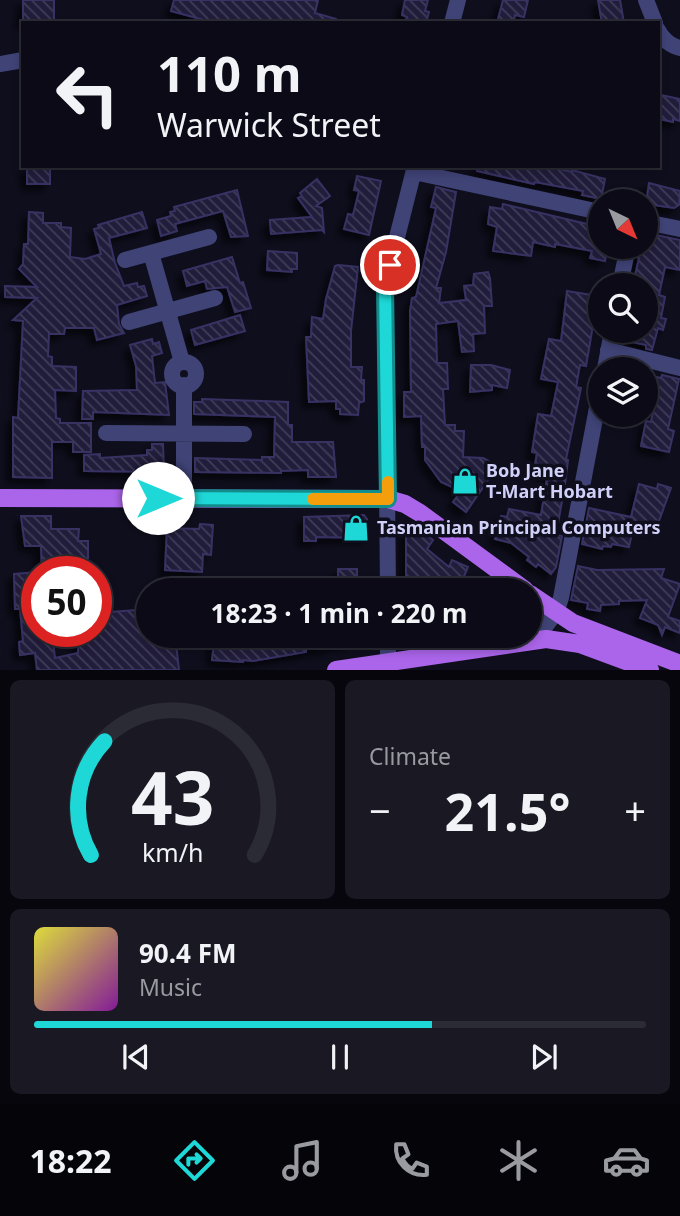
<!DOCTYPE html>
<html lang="en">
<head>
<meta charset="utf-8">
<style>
  body { margin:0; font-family:"Noto Sans",sans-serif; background:#191823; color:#f1f3f6; height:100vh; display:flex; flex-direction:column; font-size:26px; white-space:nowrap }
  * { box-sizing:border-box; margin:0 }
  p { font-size:23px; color:#9a9aa1 }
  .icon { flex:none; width:38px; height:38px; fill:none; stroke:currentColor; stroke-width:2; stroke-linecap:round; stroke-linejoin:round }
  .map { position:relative; height:670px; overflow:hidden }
  .details { display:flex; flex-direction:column; gap:10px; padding:10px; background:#06060c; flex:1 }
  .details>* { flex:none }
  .top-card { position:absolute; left:21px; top:21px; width:639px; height:147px; border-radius:0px; box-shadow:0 4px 10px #0003,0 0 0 2px #2b2b35; background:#0b0a16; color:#f1f3f6; overflow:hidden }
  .needle { width:46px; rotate:137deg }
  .controls { position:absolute; left:588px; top:189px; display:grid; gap:14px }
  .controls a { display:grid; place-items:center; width:70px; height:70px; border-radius:50%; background:#0b0a16; box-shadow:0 4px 10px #0003,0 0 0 2px #2b2b35; font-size:35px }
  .speed { position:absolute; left:21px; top:556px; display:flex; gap:14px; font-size:35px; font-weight:700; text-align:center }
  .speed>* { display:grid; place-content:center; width:91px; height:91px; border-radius:50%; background:#0b0a16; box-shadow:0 4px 10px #0003,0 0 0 2px #2b2b35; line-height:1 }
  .speed .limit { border:10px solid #d22; background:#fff; color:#111 }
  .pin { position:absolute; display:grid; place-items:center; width:60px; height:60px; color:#fff; margin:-30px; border:4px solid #fff; border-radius:50%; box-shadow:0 2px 7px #0007 }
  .me { position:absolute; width:77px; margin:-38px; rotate:90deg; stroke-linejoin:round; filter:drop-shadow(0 0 5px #0008) }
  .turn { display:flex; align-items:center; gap:24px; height:147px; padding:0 21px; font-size:32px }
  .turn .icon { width:91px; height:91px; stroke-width:2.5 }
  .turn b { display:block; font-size:49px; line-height:60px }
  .big { font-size:52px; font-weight:700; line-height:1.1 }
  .details .tile { flex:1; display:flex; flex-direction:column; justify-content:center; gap:10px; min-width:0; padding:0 24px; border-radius:10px; background:#191823 }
  .details .dial { align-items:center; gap:0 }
  .dial svg { height:182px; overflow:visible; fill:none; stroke:#2b2b35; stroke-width:7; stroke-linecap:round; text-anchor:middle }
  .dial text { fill:#f1f3f6; stroke:none }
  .song { display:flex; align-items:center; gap:21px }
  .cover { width:84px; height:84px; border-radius:10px; background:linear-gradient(135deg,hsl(60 70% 55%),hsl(290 70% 35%)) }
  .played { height:7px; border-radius:4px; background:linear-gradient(90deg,#1dd8d7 65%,#2b2b35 65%) }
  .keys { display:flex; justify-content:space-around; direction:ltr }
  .heat { display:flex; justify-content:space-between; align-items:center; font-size:38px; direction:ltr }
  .details .tiles { flex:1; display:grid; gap:10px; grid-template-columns:1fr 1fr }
  .tile:last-child { grid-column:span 2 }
  .trip { position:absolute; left:136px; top:578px; width:406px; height:70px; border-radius:35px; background:#0b0a16; box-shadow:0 4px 10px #0003,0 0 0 2px #2b2b35; font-weight:700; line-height:70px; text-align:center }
  .dock { display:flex; height:112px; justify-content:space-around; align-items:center; background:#040409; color:#9a9aa1 }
  .dock .icon { width:49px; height:49px }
  .dock .active { color:#1dd8d7 }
  .dock b { font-size:32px; color:#f1f3f6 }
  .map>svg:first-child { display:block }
  .building { fill:url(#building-back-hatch); stroke:#373264; stroke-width:2; filter:url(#shadow) }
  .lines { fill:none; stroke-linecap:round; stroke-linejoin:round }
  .minor { stroke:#3f4376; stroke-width:16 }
  .major { stroke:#ab65ea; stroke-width:18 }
  .route-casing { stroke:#138c8c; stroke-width:18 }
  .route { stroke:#1dd8d7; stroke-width:12 }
  .slow { stroke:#f59e0b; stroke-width:12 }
  .labels { text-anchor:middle; stroke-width:7; stroke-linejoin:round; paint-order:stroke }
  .poi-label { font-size:18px; font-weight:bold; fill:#d1d0f9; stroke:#0f0e1d; text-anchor:start }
</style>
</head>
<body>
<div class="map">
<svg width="680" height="670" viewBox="0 0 680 670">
  <defs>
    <pattern id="building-back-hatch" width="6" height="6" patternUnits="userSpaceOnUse" patternTransform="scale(1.75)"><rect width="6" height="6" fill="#201d3b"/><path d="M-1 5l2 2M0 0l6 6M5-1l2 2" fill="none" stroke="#3f3d58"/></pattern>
    <filter id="shadow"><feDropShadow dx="-6" dy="6" stdDeviation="3.5" flood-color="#0009"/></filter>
  </defs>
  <rect width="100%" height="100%" fill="#0f0e1d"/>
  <path class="building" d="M23 0H54V23H23Z
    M174 0H318L315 13 336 19 335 23H229L219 20 218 23H215L171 11Z
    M405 0H428L425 11 429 12 426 23H405L407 17 402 15Z
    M503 0H528L524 17 515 15 513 23H497Z
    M598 0H620L624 23H602Z
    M661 95 680 99V121L673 119V122L659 119Z
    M27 166H50V184H27Z
    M478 166H547L572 172V170L605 179 601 199 582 195 583 191 535 182 534 184 477 171Z
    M357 176 381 181 369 235 344 229 348 214 353 215 359 191 354 190Z
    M317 179 330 196 316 206 322 208 324 232 322 230 271 234 270 220 312 217 298 198 302 196 300 193Z
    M649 183 680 191 679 205 674 208 646 204Z
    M436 187 456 192 446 252 436 288H441L439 303 466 300 464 286 473 285 474 274 488 272 490 278 492 306H484L485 333 473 334 474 351 462 352 458 321 436 324 437 363H447L448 389H443L445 425H455V431H464L463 457 483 458 493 463 491 476 466 512 453 502 461 491 441 482 425 460V447H422L421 416 404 417V392H411L410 311 412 298 416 297 436 208 431 207Z
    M237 190 248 236 231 237 223 211 175 224 177 231 161 236 157 220 171 216 170 212 175 211 174 207Z
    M503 204 600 227V247H608L605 261 590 258 592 251 555 244V247L533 242 531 256 493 251 497 227 488 224 490 207 502 209Z
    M29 212 43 213V223H61V227L71 228 70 257 85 259 101 254 94 229 99 228 98 225 142 212 147 228 109 238 115 263 124 286 137 283 138 287 144 286 147 296 117 305 119 324 124 333 97 340 94 328H65L64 334H49L48 356 52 357V366L76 367V391L55 390 56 418 60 419V423H91V452H73V442H52V478L13 477V417L18 418 23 321 13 320 37 298 5 297V286L37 287 19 269 23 264 24 244H28Z
    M646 233 680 240V270L665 267 659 295 665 297 661 318 666 319 663 330 658 328 652 350 646 349V345L627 341 630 331H646V285L633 284 639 258 637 257 638 247H646Z
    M268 251 297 253V269H292V272L267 270Z
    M232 257 240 283 243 282 251 308 235 312 227 287 207 289 205 281 187 286 183 271Z
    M338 265 358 267 351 331V367H362L361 380H364V401L359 403 358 415 340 414V409H336V401L309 402 306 337H311L312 317 323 319 326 299 335 266Z
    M567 291 598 296 586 366 580 365 576 387 581 388 566 459 568 460 565 484 556 535 562 536 556 567 551 574 538 564 536 567 527 560 529 557 511 543 495 539 501 516 507 517 509 509 541 515 548 472 534 470 537 453 532 452 538 414 551 416 558 382 541 379 549 339 561 341Z
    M240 315 245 331 195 345 191 330Z
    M152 339 153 344 159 342 162 353 152 356 155 383 165 382 169 415 93 412V419H82L83 391 137 390 136 366 130 345Z
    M471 365H491L510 370 507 388 492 385V390L470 392Z
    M662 375 679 379 668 429 674 431 669 452 641 446 646 421 651 422 655 402 646 398 651 376 661 378Z
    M202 399 288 402V425H292V442H333L336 477H308V470L281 471V473L195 472V458L262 460V457H274L275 417 194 414V402H202Z
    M152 444H163L164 472 84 471V455L100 454V458L147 455V450H152Z
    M639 484 657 489 658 484 671 488 656 529 634 524 629 547 612 544 611 547 603 546 602 549 582 544 589 508 631 517Z
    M364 515 367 519V538L316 537V541H304V517Z
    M21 516H51V529H79L78 541H88V558H78L77 566 73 567V572H42L41 546H25Z
    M200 524 213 525 211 555 203 554 202 572 165 570 167 528 199 529Z
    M406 530H420L433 540 427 549 449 567 452 560 468 567 458 590H419V587H406Z
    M578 566 597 570 664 569 661 578 680 584 668 617 680 621V633L665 627 662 635 658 625 640 618 647 600 619 601V604L601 605 600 611 587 609 588 603 571 600Z
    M338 569H357V587H338Z
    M37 572V632H52L55 658 78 653 79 632H96V596L107 595 110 612 149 609V635H175L179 670H37L35 653 20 655 19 642 23 641 20 609H15L14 574Z
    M215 635H351L352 642 328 645V648L306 649V652L253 661 243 660V662L212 660Z"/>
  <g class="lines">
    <path class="minor" d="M646 0 655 23
      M452 23 458 0
      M658 30C662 39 671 46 680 48
      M0 64 23 60
      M414 172 600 212
      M646 222 680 229
      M151 253 182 362
      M125 260 209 237
      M620 285 628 247
      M129 322 215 298
      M608 350 680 368
      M172 374a12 12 0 1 1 24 0a12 12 0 1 1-24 0Z
      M605 369 612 331
      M106 433 244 434
      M184 498V385
      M388 590 385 285 415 166
      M388 635V670
      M536 639 556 612 561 598 600 392"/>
    <path class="major" d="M0 498 388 499 405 504 420 513 525 590
      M530 594 573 623 680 664
      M336 670 546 639 580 644 650 670"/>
  </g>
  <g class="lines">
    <g class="route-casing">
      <path id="route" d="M158 498 388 499 385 285 390 265"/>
    </g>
    <use href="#route" class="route"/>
    <path class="slow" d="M313 499H388V482"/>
  </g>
  <defs>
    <g id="shop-bare" transform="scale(2.1)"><path d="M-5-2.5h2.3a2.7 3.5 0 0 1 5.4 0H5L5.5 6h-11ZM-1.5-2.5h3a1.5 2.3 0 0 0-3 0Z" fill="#1dd8d7" stroke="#0f0e1d" stroke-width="2.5" paint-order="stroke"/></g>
  </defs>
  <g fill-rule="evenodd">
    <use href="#shop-bare" x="465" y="481"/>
    <use href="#shop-bare" x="356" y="528"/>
  </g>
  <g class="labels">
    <g class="poi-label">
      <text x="486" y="477">Bob Jane<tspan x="486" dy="21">T-Mart Hobart</tspan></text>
      <text x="377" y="534">Tasmanian Principal Computers</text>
    </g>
  </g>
</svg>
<div class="controls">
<a><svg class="needle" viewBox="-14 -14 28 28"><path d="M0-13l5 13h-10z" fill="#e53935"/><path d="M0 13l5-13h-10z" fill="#9a9aa1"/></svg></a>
<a><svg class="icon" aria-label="search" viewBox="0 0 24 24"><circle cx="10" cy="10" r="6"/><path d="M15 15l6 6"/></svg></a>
<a><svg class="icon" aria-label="layers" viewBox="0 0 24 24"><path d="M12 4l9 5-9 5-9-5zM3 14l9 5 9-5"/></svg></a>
</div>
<div class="speed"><div class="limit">50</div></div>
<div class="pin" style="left:390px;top:265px;background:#d93025"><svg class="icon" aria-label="arrive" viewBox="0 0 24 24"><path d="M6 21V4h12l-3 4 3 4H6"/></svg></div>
<svg class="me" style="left:158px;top:498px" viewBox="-20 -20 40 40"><circle r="19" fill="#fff"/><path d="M0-13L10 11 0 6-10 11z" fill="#1dd8d7"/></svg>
<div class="trip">18:23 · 1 min · 220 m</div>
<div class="top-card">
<div class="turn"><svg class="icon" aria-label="left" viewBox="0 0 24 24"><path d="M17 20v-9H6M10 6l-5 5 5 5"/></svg><div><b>110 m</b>Warwick Street</div></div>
</div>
</div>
<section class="details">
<div class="tiles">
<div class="tile dial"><svg viewBox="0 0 100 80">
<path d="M14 69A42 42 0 1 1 86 69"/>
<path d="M14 69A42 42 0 0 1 20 19" stroke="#1dd8d7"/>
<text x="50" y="56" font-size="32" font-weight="700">43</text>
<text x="50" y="72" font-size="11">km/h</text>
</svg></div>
<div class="tile"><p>Climate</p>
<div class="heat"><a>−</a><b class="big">21.5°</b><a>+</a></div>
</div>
<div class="tile">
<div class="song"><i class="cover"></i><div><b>90.4 FM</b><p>Music</p></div></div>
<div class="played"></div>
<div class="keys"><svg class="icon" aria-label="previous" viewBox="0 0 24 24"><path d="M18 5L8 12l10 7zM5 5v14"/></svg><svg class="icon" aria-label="pause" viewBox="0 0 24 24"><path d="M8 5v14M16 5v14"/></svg><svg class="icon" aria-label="next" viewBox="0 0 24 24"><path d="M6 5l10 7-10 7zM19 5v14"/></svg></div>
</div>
</div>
</section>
<nav class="dock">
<b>18:22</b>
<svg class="icon active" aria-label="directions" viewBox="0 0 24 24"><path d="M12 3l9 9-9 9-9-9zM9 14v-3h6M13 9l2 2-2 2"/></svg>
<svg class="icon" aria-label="music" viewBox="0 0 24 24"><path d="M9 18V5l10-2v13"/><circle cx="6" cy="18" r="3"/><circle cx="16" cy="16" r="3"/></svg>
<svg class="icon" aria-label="phone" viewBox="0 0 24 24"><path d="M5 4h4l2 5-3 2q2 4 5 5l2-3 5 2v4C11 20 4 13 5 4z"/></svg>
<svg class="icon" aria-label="climate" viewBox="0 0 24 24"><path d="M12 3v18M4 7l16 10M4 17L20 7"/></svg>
<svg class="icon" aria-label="car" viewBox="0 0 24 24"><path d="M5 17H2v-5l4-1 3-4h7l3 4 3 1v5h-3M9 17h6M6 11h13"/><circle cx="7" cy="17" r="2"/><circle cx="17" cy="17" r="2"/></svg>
</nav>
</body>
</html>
